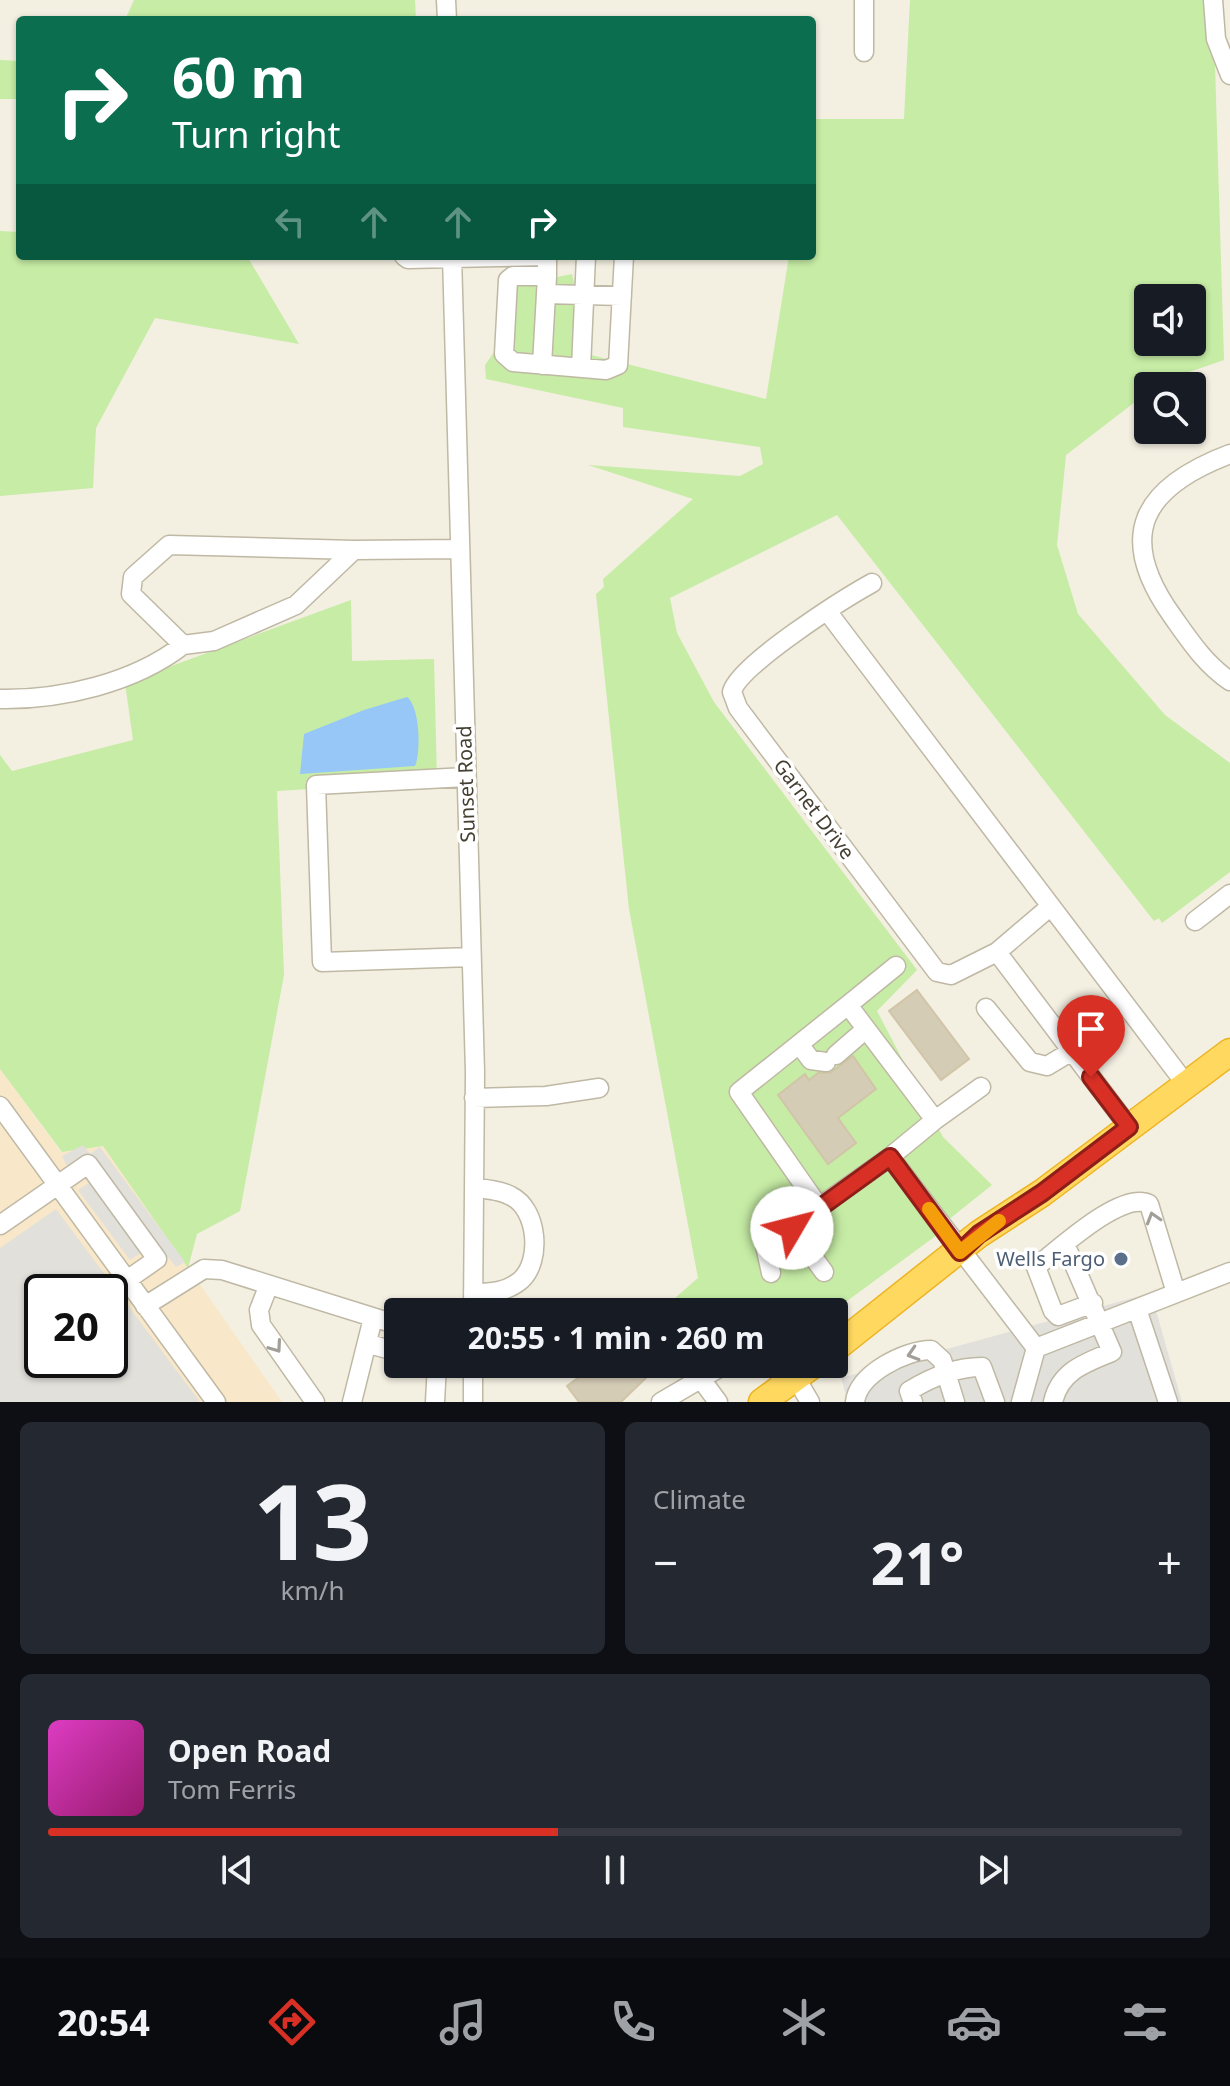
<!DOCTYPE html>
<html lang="en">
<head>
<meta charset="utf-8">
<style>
  body { margin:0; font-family:"Noto Sans",sans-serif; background:#242831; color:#f1f3f6; height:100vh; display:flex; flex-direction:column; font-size:30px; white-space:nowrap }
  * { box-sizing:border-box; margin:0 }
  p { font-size:26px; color:#9ea1a6 }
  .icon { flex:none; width:44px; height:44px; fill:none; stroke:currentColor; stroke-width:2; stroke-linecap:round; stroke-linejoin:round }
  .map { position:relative; height:1402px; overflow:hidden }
  .side { display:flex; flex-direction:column; gap:20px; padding:20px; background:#0d0f14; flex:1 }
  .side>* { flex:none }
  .banner { position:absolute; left:16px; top:16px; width:800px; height:244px; border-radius:8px; box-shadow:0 2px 6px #0004; background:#0b6e4f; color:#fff; overflow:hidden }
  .buttons { position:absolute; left:1134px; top:284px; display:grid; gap:16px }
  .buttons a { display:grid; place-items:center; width:72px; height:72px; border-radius:8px; background:#171b24; box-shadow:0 2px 6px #0004; font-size:40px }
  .speed { position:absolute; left:24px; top:1274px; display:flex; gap:16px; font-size:40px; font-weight:700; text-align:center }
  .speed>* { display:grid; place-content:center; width:104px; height:104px; border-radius:50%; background:#171b24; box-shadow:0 2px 6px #0004; line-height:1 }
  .speed .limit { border:4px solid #111; border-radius:12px; background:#fff; color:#111 }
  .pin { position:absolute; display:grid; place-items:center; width:68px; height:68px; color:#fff; margin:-82px -34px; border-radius:50% 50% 50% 0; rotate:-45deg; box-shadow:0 0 8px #0007 }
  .pin .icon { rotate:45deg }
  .me { position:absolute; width:88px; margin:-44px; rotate:53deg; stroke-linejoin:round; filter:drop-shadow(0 0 6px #0008) }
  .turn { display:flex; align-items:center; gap:28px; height:168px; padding:0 24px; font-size:36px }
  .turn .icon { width:104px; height:104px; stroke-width:2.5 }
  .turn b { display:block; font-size:56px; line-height:68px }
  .lanes { display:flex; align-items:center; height:76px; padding:0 24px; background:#0003; justify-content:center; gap:40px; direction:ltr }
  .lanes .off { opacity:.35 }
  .big { font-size:60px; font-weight:700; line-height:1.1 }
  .side .card { flex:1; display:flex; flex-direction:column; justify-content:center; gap:12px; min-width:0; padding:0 28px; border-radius:12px; background:#242831 }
  .side .dial { align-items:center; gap:0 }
  .dial b { font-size:104px; line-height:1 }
  .song { display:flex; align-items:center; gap:24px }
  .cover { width:96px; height:96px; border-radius:12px; background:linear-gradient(135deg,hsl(310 70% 55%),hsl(320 70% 35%)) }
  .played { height:8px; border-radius:4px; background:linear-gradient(90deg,#d93025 45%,#363941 45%) }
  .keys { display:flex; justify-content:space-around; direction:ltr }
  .heat { display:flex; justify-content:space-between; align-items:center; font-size:44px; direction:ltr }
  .side .tiles { flex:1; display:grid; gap:20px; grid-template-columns:1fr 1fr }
  .card:last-child { grid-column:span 2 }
  .trip { position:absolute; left:384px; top:1298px; width:464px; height:80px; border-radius:8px; background:#171b24; box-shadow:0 2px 6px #0004; font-weight:700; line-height:80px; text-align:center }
  .dock { display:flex; height:128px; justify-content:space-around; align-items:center; background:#090b0e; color:#9ea1a6 }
  .dock .icon { width:56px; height:56px }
  .dock .selected { color:#d93025 }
  .dock b { font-size:36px; color:#f1f3f6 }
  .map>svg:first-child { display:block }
  .commercial { fill:#f8e8c9; fill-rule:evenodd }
  .green { fill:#c6eca5; fill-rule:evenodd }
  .parking { fill:#e2e0db; fill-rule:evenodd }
  .water { fill:#96c7f7 }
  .building { fill:#d5ccb6; stroke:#d1c5a8; stroke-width:2 }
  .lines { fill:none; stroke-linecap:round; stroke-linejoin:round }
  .minor-casing { stroke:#bfb8a4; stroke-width:21 }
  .highway-casing { stroke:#edb321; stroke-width:29 }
  .minor { stroke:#fff; stroke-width:18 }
  .highway { stroke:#ffd860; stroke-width:26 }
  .oneway { stroke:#a29f98 }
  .route-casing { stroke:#8d1f18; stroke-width:20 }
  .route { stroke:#d93025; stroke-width:14 }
  .slow { stroke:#f59e0b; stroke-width:14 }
  .service-dot { fill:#5c6f8a; stroke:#fff; stroke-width:3 }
  .labels { text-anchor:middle; stroke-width:7; stroke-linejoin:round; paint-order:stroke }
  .street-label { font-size:20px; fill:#453f32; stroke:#fff }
  .service-label { font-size:20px; fill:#4e5e75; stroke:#fff; text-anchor:end }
</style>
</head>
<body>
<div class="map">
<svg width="1230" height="1402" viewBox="0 0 1230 1402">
  <rect width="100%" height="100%" fill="#f3efe1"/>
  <path class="commercial" d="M0 1069 61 1152 103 1146 282 1402H0ZM42 1292H110V1360H42Z"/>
  <path class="green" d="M134 0H415L416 20H125Z
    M910 0H1213L1224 360 1148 386V392L1066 455 1057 545 1078 614 1165 715 1230 763V872L1162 923 1159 918 1154 921 837 515 670 598 677 633 714 702 917 970 877 1011 943 1137 992 1185 938 1228 941 1232 832 1312H659L698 1278 629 909 596 594 604 587 603 579 693 499 588 465 740 476 763 464 760 447 623 427V408L486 379 485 365 506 335 500 289 572 274 591 355 766 399 789 256H812V119H904ZM1148 298H1192V342H1148Z
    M0 60 20 61V99H0Z
    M0 231 20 232V256H247L299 344 155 318 96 428 93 488 0 496Z
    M351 600 352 661 434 659 437 781 277 791 284 975 240 1211 197 1234 188 1268 103 1146 62 1152 0 1069V755L12 771 133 740 125 683Z"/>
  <path class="parking" d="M83 1145 90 1154 100 1147 185 1262 176 1267 156 1243 130 1260 78 1190 89 1183 78 1163 68 1168 62 1156Z
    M56 1209 200 1402H0V1248ZM42 1292H110V1360H42Z
    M1151 1293 1182 1402H848L841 1378Z"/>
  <path class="water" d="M407 697C420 707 421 752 415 766L300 774 304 734 364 710Z"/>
  <path class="building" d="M917 990 969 1059 941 1080 889 1011Z
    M853 1056 876 1089 838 1118 856 1143 828 1164 778 1095 805 1074 809 1080 818 1073H830Z
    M597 1364H639L648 1376 621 1402H579L567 1386Z"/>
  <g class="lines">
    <g class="minor-casing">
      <path id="minor" d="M446 0 447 20
        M1213 0 1216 39 1230 75
        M864 52V0
        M404 256 408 259 547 256
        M452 256 475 1072 473 1312
        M547 256V276H513L508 280 504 354 513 362 606 370 618 365 624 256
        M546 294 622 296
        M542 365 547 276
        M581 368 586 256
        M1230 454C1143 487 1114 535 1173 617 1190 641 1205 664 1230 681
        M354 550 296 605 214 641 183 645 131 594 133 577 169 545 354 550 460 549
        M872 583C845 598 737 666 732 692L738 708 937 972 951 975 997 952 1051 906
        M827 611 1185 1083
        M0 699C61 700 134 683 183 645
        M466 777 316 785 322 962 471 957
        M1195 921 1230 894
        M997 952 1129 1127
        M848 1005 896 966
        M986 1008 1030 1062 1047 1066 1072 1051
        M799 1044 811 1060 826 1062
        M836 1055 866 1029
        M474 1098 546 1096 599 1088
        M0 1106 216 1402
        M935 1120 981 1087
        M890 1157 935 1120 848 1005 739 1092 819 1207 890 1157 1036 1348 1230 1272
        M0 1225 88 1164 157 1259 127 1280
        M792 1228 824 1272
        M771 1273 764 1241 779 1238 819 1207
        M268 1287 259 1310 261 1325 315 1402
        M473 1293C491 1293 507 1292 521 1280 542 1261 538 1209 511 1196 500 1190 486 1189 474 1188
        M1093 1303 1058 1316 1053 1311 1036 1267C1059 1249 1122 1190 1149 1204L1176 1293
        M145 1306 204 1269 222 1270 398 1325
        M1137 1309 1168 1402
        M369 1344 398 1352
        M771 1364 788 1383
        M796 1378 810 1402
        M701 1379 718 1402
        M352 1402 373 1318
        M435 1402 437 1364
        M473 1402V1364
        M661 1402 726 1364
        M855 1402C858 1374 905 1350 931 1350L942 1360 955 1402
        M913 1402 909 1391C930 1378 957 1367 982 1367L995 1402
        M1021 1402 1036 1348
        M1053 1402C1060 1371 1085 1363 1112 1352L1066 1246"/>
    </g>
    <g class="highway-casing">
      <path id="highway" d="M834 1349 979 1234 1042 1193 1230 1052
        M762 1402 814 1364"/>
    </g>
    <use href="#minor" class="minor"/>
    <use href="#highway" class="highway"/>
  </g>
  <defs><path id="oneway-chevron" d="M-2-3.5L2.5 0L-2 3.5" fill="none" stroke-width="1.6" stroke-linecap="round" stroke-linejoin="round" transform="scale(2)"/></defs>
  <g class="oneway">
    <use href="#oneway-chevron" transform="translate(1153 1218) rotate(-107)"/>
    <use href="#oneway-chevron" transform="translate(276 1347) rotate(55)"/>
    <use href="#oneway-chevron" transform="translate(913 1354) rotate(163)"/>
  </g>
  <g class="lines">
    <g class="route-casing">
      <path id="route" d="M792 1228 890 1157 960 1252 979 1234 1042 1193 1129 1127 1091 1077"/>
    </g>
    <use href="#route" class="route"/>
    <path class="slow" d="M929 1209 960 1252 999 1221"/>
  </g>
  <circle class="service-dot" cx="1121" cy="1259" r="8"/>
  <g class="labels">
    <g class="street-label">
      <text transform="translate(466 784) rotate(-92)" y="7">Sunset Road</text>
      <text transform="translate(814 809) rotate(53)" y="7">Garnet Drive</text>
    </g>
    <g class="service-label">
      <text x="1105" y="1266">Wells Fargo</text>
    </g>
  </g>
</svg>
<div class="buttons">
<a><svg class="icon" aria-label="sound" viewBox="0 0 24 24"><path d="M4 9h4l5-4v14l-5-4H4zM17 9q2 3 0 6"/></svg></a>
<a><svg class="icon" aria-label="search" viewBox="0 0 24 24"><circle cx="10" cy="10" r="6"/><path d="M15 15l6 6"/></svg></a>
</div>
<div class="speed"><div class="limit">20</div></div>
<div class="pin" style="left:1091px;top:1077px;background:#d93025"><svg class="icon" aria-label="arrive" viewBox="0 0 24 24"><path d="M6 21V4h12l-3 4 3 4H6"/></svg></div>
<svg class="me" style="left:792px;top:1228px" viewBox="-20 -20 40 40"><circle r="19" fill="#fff"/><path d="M0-13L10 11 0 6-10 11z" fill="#d93025"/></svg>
<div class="trip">20:55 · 1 min · 260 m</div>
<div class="banner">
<div class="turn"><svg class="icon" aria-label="right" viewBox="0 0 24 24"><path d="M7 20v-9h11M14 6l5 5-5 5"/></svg><div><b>60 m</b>Turn right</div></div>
<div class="lanes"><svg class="icon off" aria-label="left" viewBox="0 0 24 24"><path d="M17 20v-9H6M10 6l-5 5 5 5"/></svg><svg class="icon off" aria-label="ahead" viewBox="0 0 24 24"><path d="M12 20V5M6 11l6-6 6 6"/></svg><svg class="icon off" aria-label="ahead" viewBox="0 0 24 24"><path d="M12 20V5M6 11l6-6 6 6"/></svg><svg class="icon" aria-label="right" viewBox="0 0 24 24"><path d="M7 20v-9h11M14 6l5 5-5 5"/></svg></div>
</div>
</div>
<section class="side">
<div class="tiles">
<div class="card dial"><b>13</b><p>km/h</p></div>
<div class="card"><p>Climate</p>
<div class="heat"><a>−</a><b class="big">21°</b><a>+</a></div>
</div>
<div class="card">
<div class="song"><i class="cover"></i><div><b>Open Road</b><p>Tom Ferris</p></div></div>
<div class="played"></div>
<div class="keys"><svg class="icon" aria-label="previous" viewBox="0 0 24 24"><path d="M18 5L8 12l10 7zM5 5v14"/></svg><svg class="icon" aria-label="pause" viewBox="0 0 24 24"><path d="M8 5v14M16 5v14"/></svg><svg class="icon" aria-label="next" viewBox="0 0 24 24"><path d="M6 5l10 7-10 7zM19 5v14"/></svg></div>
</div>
</div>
</section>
<nav class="dock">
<b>20:54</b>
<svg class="icon selected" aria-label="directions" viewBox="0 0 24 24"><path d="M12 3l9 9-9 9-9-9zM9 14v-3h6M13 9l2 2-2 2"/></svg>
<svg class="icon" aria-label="music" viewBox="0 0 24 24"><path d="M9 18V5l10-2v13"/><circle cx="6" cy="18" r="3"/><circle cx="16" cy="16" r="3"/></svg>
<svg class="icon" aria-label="phone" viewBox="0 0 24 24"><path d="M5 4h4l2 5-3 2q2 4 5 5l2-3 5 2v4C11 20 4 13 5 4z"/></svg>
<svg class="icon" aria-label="climate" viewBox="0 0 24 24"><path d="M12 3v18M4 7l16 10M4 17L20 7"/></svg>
<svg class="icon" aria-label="car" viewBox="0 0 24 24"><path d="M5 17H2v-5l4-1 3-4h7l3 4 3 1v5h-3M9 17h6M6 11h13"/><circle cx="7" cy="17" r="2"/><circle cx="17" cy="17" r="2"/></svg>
<svg class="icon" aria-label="filters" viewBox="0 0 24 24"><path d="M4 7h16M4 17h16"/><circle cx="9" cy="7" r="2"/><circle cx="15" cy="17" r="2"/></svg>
</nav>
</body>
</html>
